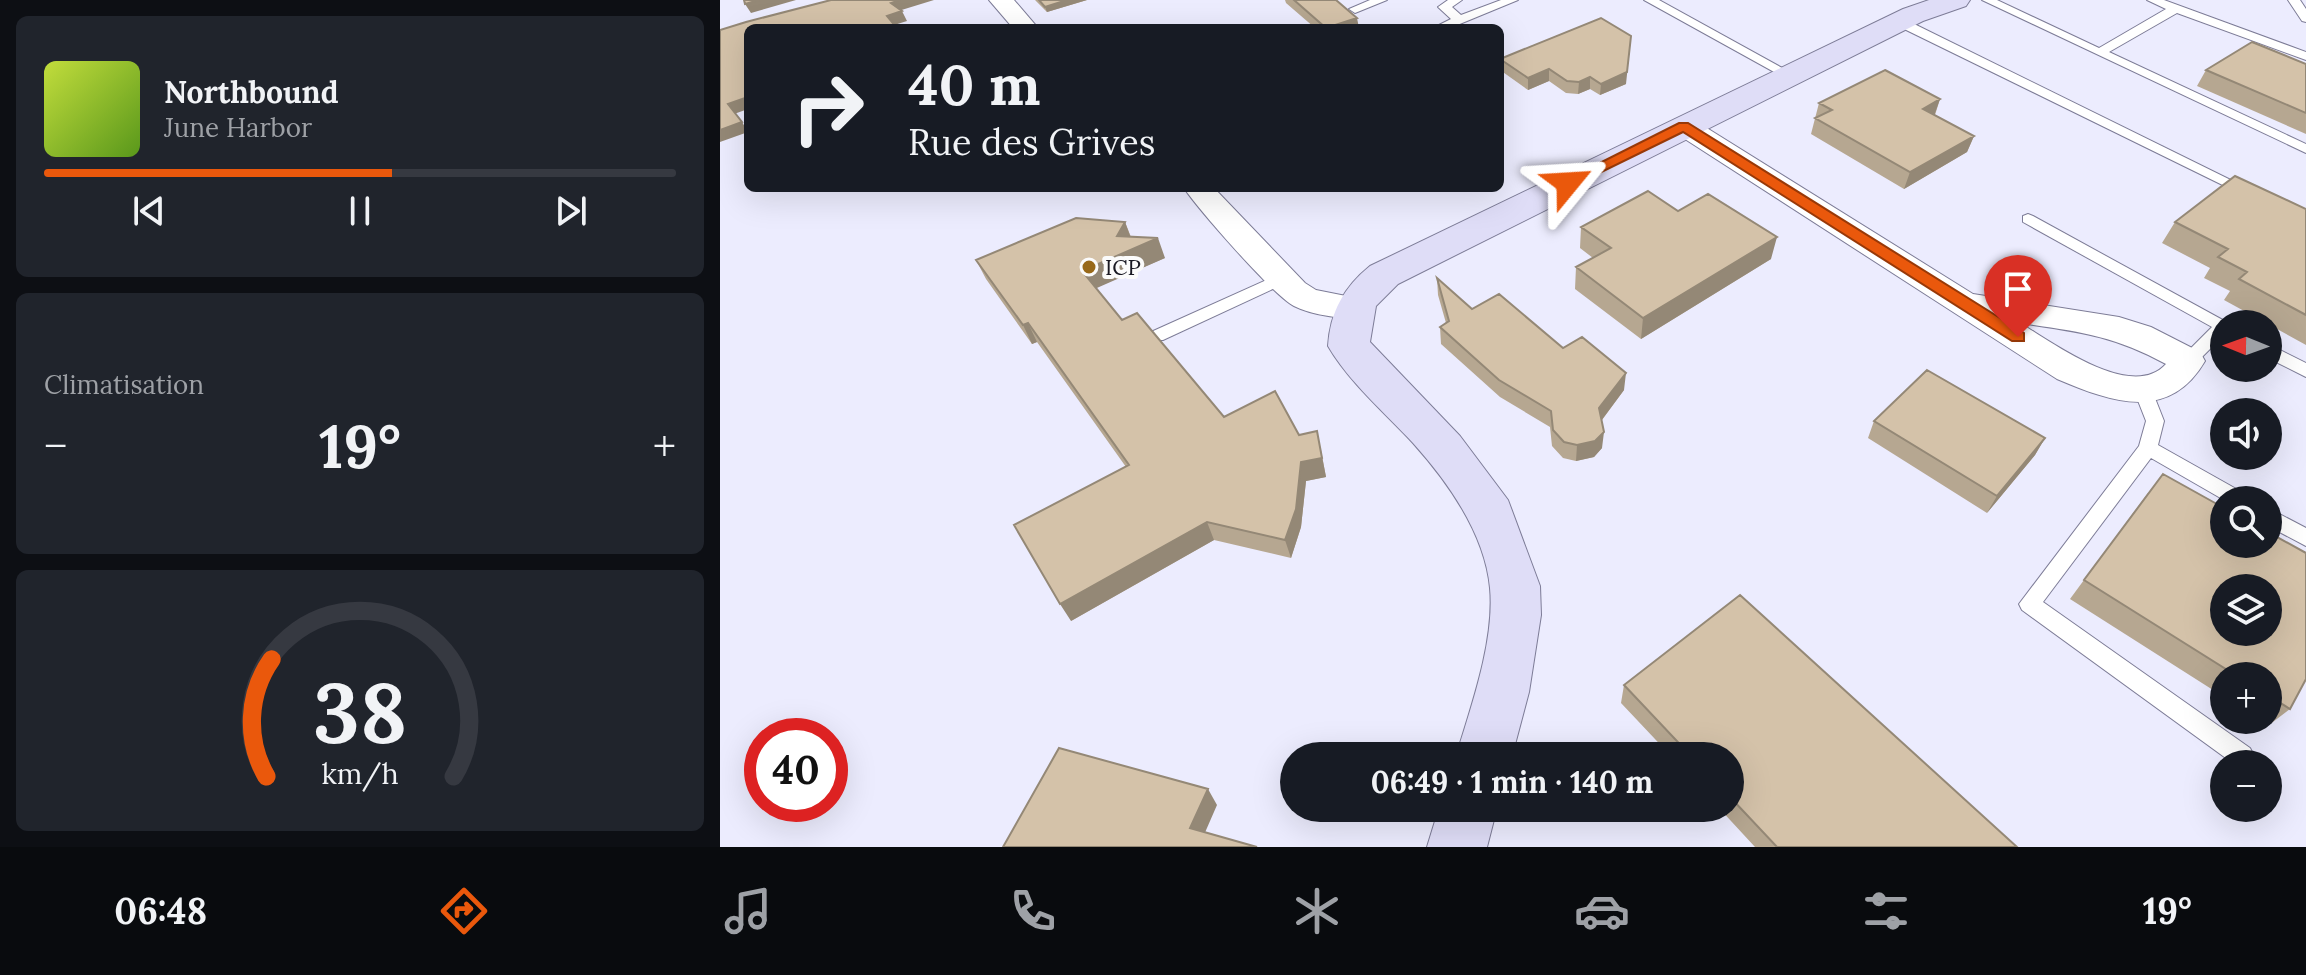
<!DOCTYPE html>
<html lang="fr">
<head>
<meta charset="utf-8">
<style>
  body { margin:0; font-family:Lora,serif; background:#20242c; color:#f1f3f6; height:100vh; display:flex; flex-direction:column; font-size:30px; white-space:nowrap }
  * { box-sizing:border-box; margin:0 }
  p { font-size:26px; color:#9ea1a6 }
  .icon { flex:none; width:44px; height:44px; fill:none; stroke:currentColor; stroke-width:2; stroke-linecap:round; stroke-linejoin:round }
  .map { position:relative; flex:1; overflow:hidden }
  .panel { display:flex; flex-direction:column; gap:16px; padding:16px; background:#0d0f14; width:720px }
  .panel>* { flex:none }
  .guide { position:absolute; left:24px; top:24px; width:760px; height:168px; border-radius:12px; box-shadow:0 8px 32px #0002; background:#171b24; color:#f1f3f6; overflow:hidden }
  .needle { width:52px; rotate:271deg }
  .tools { position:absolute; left:1490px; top:310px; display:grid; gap:16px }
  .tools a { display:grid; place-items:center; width:72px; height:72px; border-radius:50%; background:#171b24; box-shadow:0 8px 32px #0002; font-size:40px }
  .speed { position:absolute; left:24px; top:718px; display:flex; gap:16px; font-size:40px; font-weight:700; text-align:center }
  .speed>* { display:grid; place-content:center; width:104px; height:104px; border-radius:50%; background:#171b24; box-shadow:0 8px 32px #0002; line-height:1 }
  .speed .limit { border:12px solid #d22; background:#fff; color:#111 }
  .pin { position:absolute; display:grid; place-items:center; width:68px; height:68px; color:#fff; margin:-82px -34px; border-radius:50% 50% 50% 0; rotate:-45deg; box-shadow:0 0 8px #0007 }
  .pin .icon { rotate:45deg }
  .me { position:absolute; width:88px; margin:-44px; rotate:63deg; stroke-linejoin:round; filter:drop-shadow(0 0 6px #0008) }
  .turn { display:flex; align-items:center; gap:28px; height:168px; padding:0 32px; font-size:36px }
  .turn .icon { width:104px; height:104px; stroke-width:2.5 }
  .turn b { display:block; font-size:56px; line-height:68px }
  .big { font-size:60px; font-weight:700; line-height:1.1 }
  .panel .tile { flex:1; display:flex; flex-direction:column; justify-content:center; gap:12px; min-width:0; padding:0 28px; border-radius:12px; background:#20242c }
  .panel .dial { align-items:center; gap:0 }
  .dial svg { height:208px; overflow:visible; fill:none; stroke:#363941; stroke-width:7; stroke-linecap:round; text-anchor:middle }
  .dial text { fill:#f1f3f6; stroke:none }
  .song { display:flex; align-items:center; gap:24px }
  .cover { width:96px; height:96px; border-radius:12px; background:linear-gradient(135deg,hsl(70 70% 55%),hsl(90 70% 35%)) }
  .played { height:8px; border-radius:4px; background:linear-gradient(90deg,#ea580c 55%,#363941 55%) }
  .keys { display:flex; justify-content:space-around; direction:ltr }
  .heat { display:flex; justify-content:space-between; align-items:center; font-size:44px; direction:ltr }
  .trip { position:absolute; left:560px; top:742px; width:464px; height:80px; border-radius:40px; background:#171b24; box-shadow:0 8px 32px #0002; font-weight:700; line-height:80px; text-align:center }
  .dock { display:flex; height:128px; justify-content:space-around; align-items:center; background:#090b0e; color:#9ea1a6 }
  .dock .icon { width:56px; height:56px }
  .dock .current { color:#ea580c }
  .dock b { font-size:36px; color:#f1f3f6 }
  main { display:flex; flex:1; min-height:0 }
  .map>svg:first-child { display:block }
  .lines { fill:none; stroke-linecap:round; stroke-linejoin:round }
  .lane-casing { stroke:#7d7c97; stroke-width:2 }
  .street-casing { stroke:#7d7c97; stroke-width:2 }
  .secondary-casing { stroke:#7d7c97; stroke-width:2 }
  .lane { fill:#fff; fill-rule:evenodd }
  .street { fill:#fff; fill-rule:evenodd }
  .secondary { fill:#dfddf7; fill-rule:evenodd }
  .wall { fill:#b6a791 }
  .shaded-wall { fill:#948876 }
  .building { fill:#d4c2a9; stroke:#948876; stroke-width:2; fill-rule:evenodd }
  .route { fill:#ea580c; stroke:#983908; stroke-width:2 }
  .poi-dot { fill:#98691a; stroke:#fbfbfb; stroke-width:3 }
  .labels { text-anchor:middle; stroke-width:8; stroke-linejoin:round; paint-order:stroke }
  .poi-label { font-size:22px; fill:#191923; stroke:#fbfbfb; text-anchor:start }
</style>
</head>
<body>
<main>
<section class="panel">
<div class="tile">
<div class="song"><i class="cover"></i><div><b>Northbound</b><p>June Harbor</p></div></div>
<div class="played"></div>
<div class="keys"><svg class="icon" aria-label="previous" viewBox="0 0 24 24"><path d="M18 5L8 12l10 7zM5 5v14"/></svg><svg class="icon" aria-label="pause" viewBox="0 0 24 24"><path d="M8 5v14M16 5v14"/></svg><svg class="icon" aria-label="next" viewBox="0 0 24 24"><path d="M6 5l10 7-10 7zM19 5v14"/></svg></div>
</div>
<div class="tile"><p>Climatisation</p>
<div class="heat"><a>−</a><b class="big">19°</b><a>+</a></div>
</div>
<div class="tile dial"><svg viewBox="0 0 100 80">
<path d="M14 69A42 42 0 1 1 86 69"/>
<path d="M14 69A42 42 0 0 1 16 24" stroke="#ea580c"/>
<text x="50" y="56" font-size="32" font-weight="700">38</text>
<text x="50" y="72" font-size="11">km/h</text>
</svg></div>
</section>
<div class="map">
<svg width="1586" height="847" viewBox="0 0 1586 847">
  <rect width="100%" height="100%" fill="#ececfe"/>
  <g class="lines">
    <g class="lane-casing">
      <path id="lane" d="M650 0H667L635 13 629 9Z
        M728 0H742L732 7 741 15 781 0H798L730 28H713L731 19 718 7Z
        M924 0H939L1075 75 1065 78Z
        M1262 0H1277L1379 48 1446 9 1427 0H1444L1586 52V60L1457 13 1389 52 1586 144V153Z
        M1568 0H1580L1586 9V22L1582 21Z
        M1176 19H1184L1533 191 1526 195 1521 194 1176 25Z
        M1308 214 1313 216 1510 324H1504V335L1474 365H1462L1459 361 1462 357 1492 327 1303 222V216Z
        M562 273 568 274 570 278 568 282 443 340H431L429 336 431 332Z
        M1548 344 1586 363V377L1548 358Z
        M1422 382 1431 388 1444 421 1438 445 1527 495 1530 500H1504L1431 458 1323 602 1530 748 1534 756 1530 764H1514L1302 610 1299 604 1419 446 1426 421 1413 388Z
        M1548 508 1586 528V546L1548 526Z"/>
    </g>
    <g class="street-casing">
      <path id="street" d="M269 0H294L318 28H293Z
        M964 118 974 120 1253 294 1399 317 1431 327 1480 352 1485 361C1449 423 1391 402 1337 379L954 132 951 126 954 120ZM1300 323C1360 332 1392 335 1446 364 1412 402 1333 343 1300 323Z
        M464 188H494L585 283 596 290 646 300 651 308 646 316C627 321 592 315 574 306 554 296 478 209 464 188Z"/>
    </g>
    <g class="secondary-casing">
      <path id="secondary" d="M1209 0H1250L1246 6 1203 21 678 284 656 306 650 342 740 436 788 500 820 586 821 615 809 692 792 756H736C751 707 775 640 770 588 765 534 728 482 693 443 665 413 629 382 608 346 610 312 624 287 650 266L1183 9Z
        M719 808H777L767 847H707Z"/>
    </g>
    <use href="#lane" class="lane"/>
    <use href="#street" class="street"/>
    <use href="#secondary" class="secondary"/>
  </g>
  <path class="wall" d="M315 0H367L327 12Z
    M565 0H616L639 28H595L566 3Z
    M780 58 906 84 880 95 870 89 858 94 846 93 829 81 808 90 780 70Z
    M1586 64V134L1477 86 1486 70Z
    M1220 99 1215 115 1254 136 1247 152 1184 189 1091 134 1099 103Z
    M1586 209V345L1504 300 1510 291 1484 278 1490 268 1442 243 1455 222Z
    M958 211 1051 259 921 339 855 289 856 267 873 258 860 248 861 227Z
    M405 222 411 237 445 258 375 288 402 320 504 417 579 435 601 450 606 477 586 481 581 527 571 558 494 540 351 621 406 467 317 342 312 344 266 279 256 260Z
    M717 278 752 309 843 348 904 390 882 420V448L874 457 856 461 843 458 832 446 830 427 780 397 721 344 720 327 726 323 718 295Z
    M1154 421 1325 438 1315 455 1267 513 1148 438Z
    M1428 493 1570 709 1549 725 1540 720H1548V676H1504V697L1350 599Z
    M904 685 1297 847H1035L999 808H1010V756H951L901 703Z"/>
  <path class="shaded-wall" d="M39 0H76L31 13 25 4Z
    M180 0H214L175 12 171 3Z
    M347 0H367L327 12 325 7Z
    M182 11 187 21 171 26 167 16Z
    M637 18 639 28H607Z
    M911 36 906 84 880 95 881 84Z
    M829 69V81L808 90V78Z
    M870 77V89L858 94 859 82Z
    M28 97V109L14 114 8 104Z
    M1220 99 1214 116 1203 109Z
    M22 122 28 132 0 142V130Z
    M1254 136 1247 152 1184 189 1190 172Z
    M405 222 412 241 438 238 445 258 370 291 362 271 397 236Z
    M1057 237 1051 259 921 339 923 318Z
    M308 323 317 342 312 344 303 325Z
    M906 373 904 390 878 425 879 408Z
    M597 431 606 477 586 481 581 527 571 558 565 540 581 462Z
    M884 432 882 448 874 457 856 461 857 445Z
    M1325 438 1315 455 1267 513 1277 496Z
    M487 522 494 540 351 621 340 604Z
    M488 789 497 805 480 844 470 828Z"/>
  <path class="building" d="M24 0H39L25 4Z
    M111 0H180L171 3 182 11 167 16 177 28H28V97L8 104 22 122 0 130V30L26 22Z
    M319 0H347L325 7Z
    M574 0H616L637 18 606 28Z
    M881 18 911 36 907 72 881 84 870 77 859 82 847 81 829 69 808 78 780 59Z
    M1532 42 1586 64V113L1486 70Z
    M1165 70 1220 99 1203 109 1254 136 1190 172 1095 118 1112 110 1099 103Z
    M1515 176 1586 209V315L1519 279 1527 272 1498 257 1508 249 1455 222Z
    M928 191 958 211 988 194 1057 237 923 318 856 267 891 248 861 227Z
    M356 218 405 222 397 236 438 238 362 271 402 320 417 313 504 417 555 391 579 435 597 431 602 458 581 462 576 509 565 540 487 522 340 604 294 525 409 465 308 323 303 325 256 260Z
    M717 278 752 309 779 294 843 348 862 337 906 373 879 408 884 432 875 441 857 445 844 442 833 430 831 411 779 380 720 327 729 321Z
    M1207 370 1325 438 1277 496 1154 421Z
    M1443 474 1504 508V544H1548V532L1586 553V679L1570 709 1548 695V676H1517L1364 580ZM1504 588H1548V632H1504Z
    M1020 595 1297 847H1057L1010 797V756H971L904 685Z
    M339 748 488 789 470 828 537 847H283Z"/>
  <path class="route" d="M959 123H968L1304 333V341H1292L963 132 853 186 840 183Z"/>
  <circle class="poi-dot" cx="369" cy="267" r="8"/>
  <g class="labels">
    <g class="poi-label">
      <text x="385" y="275">ICP</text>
    </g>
  </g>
</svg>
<div class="tools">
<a><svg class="needle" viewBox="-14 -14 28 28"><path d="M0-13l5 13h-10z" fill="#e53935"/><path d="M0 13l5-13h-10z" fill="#9ea1a6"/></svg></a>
<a><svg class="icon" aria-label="sound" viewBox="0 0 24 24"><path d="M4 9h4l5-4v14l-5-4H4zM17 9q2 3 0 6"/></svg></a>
<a><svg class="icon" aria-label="search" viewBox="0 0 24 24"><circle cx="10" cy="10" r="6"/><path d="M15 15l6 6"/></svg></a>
<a><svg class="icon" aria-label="layers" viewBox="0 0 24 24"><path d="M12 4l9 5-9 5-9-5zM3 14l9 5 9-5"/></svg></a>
<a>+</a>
<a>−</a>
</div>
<div class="speed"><div class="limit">40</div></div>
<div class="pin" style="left:1298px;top:337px;background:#d93025"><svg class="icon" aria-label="arrive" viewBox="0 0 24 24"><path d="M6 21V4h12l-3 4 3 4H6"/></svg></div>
<svg class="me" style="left:848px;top:183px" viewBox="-20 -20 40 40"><path d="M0-17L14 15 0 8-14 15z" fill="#ea580c" stroke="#fff" stroke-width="4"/></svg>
<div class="trip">06:49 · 1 min · 140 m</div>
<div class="guide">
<div class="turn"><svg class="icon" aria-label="right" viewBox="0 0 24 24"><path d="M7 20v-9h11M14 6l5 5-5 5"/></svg><div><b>40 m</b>Rue des Grives</div></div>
</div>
</div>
</main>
<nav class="dock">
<b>06:48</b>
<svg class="icon current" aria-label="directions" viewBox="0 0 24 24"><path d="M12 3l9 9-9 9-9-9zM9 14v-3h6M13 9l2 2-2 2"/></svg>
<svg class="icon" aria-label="music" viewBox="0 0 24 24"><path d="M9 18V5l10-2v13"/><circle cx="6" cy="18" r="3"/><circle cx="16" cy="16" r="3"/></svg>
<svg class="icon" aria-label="phone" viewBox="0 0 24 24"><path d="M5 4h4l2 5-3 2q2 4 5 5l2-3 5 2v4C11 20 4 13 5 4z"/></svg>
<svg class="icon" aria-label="climate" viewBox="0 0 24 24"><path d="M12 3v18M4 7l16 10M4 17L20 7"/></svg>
<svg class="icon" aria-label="car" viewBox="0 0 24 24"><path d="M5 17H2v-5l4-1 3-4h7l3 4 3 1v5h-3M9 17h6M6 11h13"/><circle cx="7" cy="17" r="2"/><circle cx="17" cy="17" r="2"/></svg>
<svg class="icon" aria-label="filters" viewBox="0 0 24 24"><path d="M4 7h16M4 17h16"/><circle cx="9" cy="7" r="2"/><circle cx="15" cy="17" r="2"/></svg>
<b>19°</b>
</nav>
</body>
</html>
